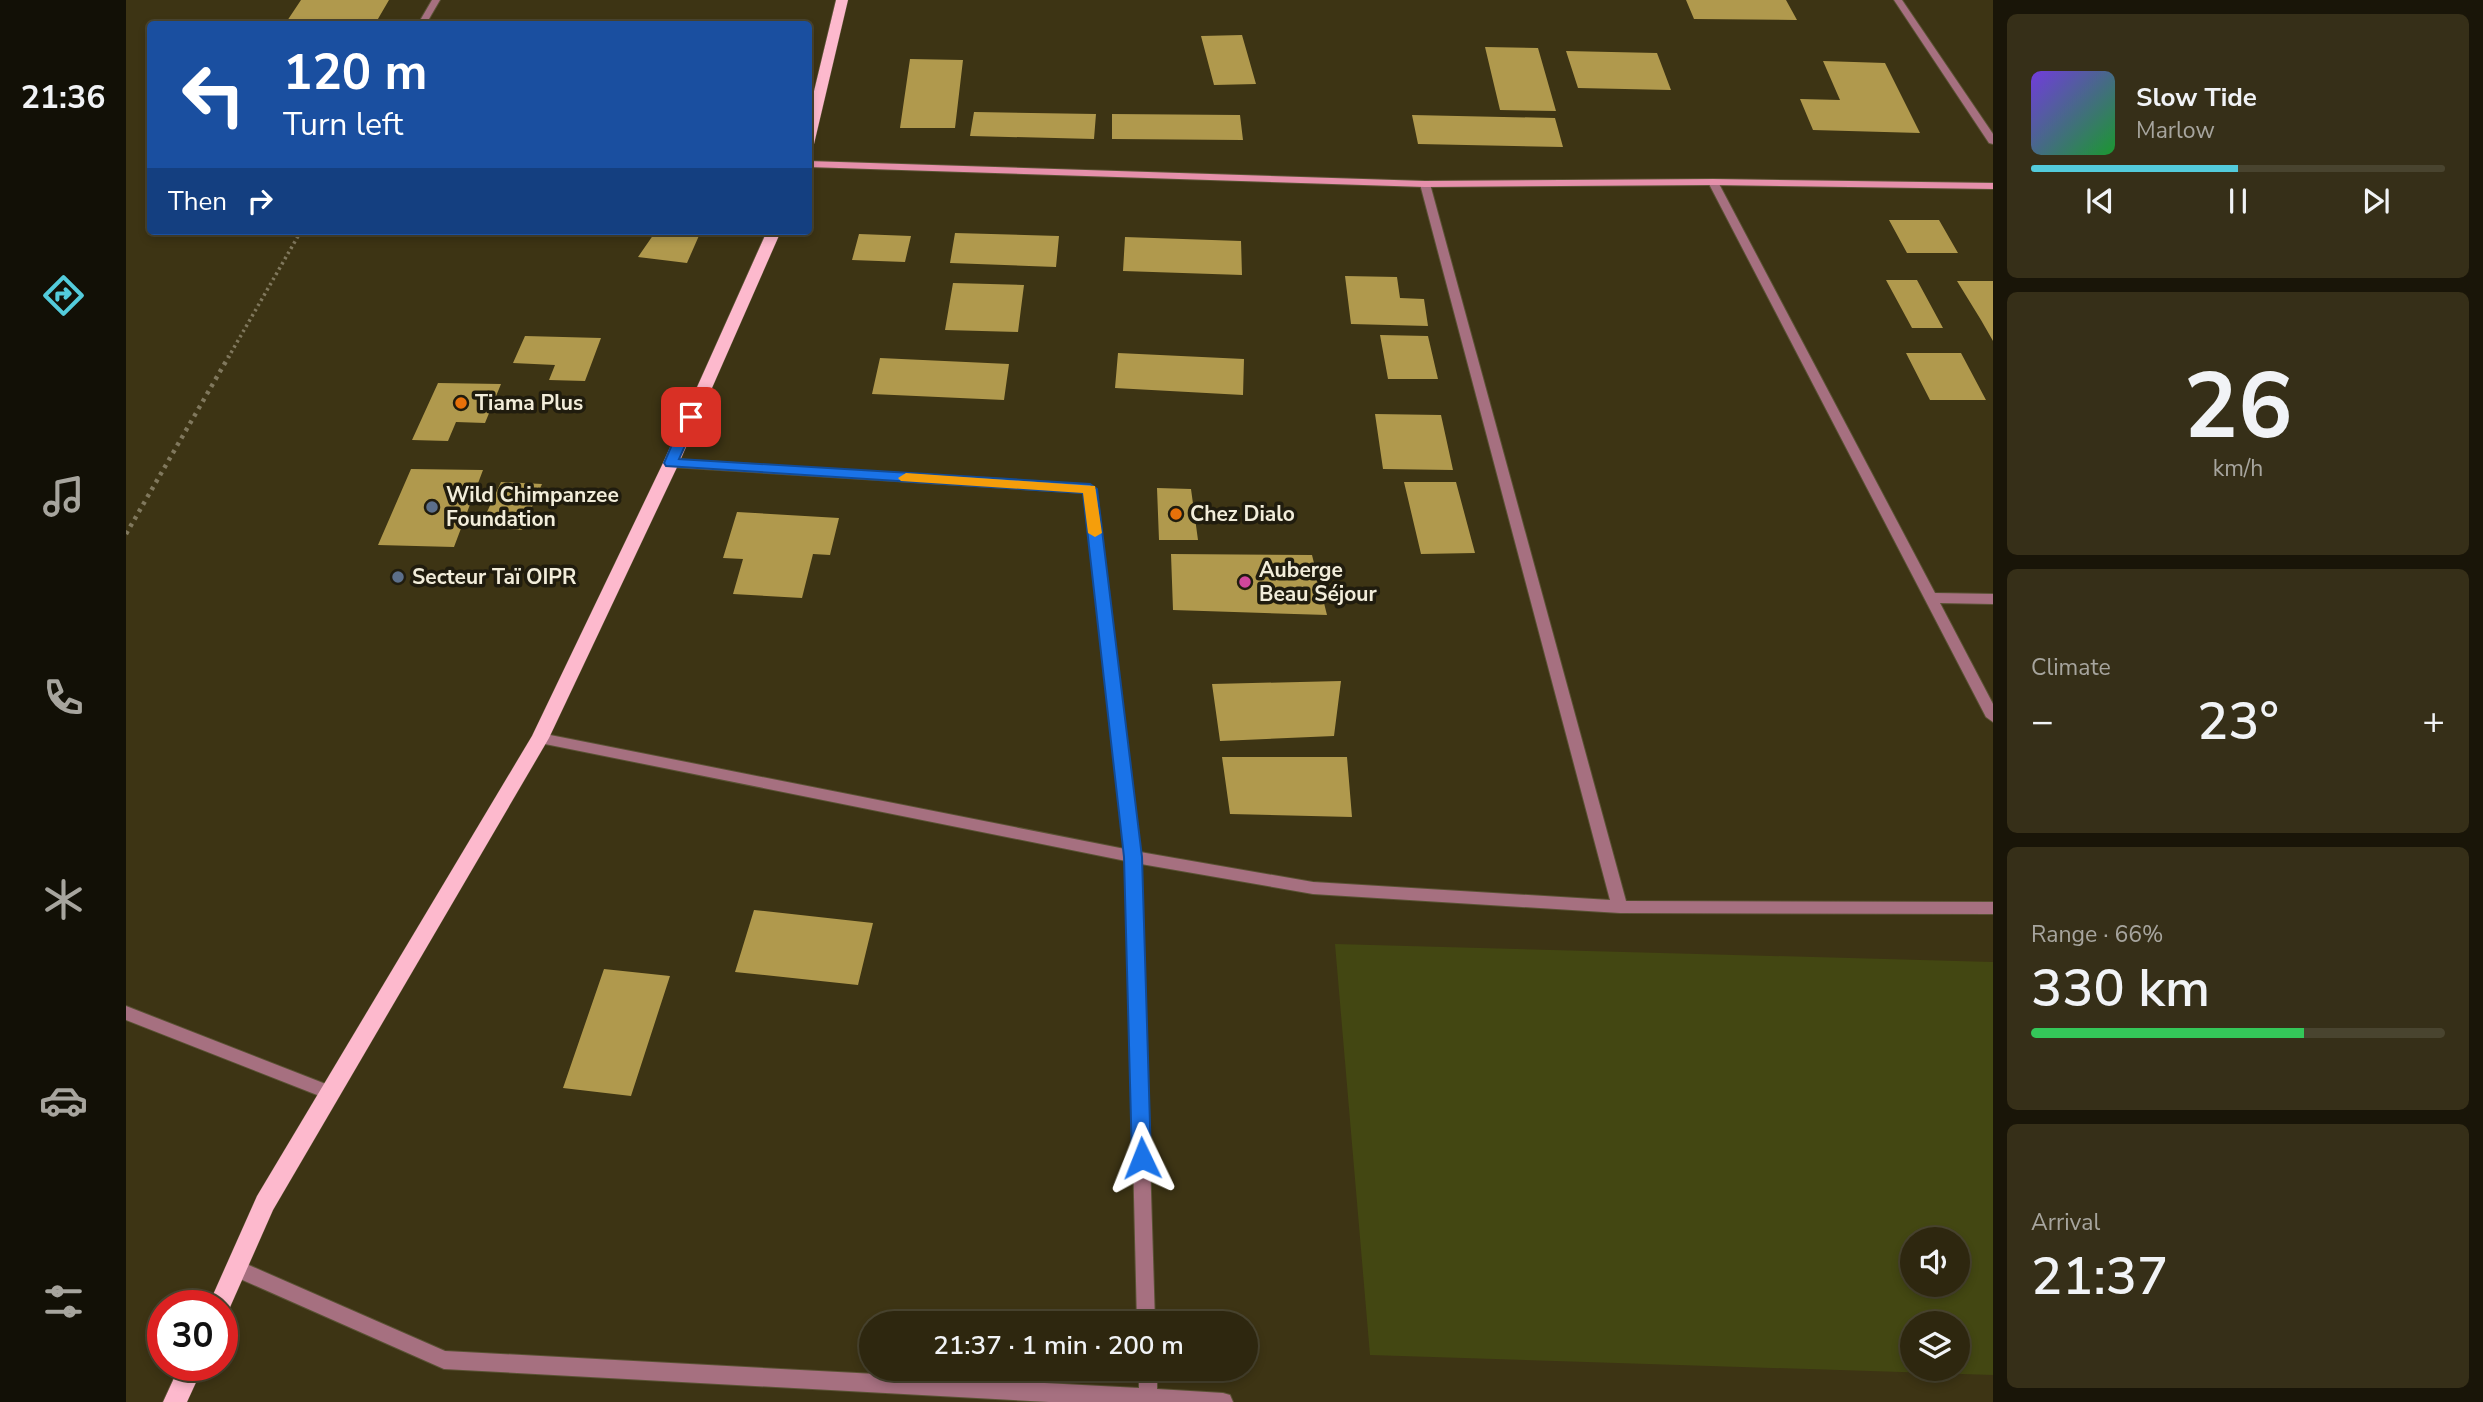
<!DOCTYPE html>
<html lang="en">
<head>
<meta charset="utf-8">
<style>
  body { margin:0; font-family:"Nunito Sans",sans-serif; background:#362f18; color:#f1f3f6; height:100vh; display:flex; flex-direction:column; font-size:26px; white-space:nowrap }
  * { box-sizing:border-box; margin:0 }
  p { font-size:23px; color:#a7a59e }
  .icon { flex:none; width:38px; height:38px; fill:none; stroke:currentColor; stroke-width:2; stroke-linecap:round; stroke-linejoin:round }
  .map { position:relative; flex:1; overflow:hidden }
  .side { display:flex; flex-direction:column; gap:14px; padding:14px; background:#191508; width:490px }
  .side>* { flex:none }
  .hud { position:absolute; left:21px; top:21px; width:665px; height:214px; border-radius:7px; box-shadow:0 4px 10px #0003,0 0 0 2px #49442f; background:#1a4fa0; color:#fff; overflow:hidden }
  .controls { position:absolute; left:1774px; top:1227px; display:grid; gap:14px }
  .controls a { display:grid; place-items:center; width:70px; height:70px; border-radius:50%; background:#2e270f; box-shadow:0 4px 10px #0003,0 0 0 2px #49442f; font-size:35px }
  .speed { position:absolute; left:21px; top:1290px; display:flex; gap:14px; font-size:35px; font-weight:700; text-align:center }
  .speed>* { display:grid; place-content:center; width:91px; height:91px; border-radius:50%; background:#2e270f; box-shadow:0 4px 10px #0003,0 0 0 2px #49442f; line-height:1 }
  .speed .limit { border:10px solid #d22; background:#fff; color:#111 }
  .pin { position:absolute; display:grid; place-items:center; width:60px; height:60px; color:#fff; margin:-30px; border-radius:14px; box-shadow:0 4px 10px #0006 }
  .me { position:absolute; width:77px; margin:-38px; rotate:358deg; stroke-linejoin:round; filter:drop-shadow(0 0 5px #0008) }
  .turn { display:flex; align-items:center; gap:24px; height:147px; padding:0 21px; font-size:32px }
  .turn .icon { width:91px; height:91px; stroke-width:2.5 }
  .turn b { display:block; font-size:49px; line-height:60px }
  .then { display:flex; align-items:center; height:66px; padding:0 21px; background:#0003; gap:14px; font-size:26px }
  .big { font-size:52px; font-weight:600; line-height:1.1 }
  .side .tile { flex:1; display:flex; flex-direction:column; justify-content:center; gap:10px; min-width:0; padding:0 24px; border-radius:10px; background:#362f18 }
  .side .dial { align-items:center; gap:0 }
  .dial b { font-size:91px; line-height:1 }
  .song { display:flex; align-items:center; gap:21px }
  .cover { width:84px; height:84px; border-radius:10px; background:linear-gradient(135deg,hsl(260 70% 55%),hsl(130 70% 35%)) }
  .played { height:7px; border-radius:4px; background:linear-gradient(90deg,#53cbdb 50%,#49442f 50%) }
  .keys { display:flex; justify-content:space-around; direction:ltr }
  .heat { display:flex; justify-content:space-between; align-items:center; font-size:38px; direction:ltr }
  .charge { height:10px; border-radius:5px; background:linear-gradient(90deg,#34c759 66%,#49442f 0) }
  .trip { position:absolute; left:733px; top:1311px; width:399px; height:70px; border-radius:35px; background:#2e270f; box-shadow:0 4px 10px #0003,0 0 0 2px #49442f; font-weight:600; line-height:70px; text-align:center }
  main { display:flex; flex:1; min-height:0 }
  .menu { display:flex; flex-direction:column; width:126px; justify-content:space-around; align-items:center; background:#121006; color:#a7a59e }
  .menu .icon { width:49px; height:49px }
  .menu .active { color:#53cbdb }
  .menu b { font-size:32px; color:#f1f3f6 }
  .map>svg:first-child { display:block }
  .green { fill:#434712; fill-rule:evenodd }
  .building { fill:#b0994d }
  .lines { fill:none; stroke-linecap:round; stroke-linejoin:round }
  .street-casing { stroke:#5a5234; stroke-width:2 }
  .secondary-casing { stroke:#5a5234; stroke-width:2 }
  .primary-casing { stroke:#5a5234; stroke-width:1 }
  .path-far1 { stroke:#80785d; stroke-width:3.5; stroke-dasharray:2.5 3.5; stroke-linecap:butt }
  .path { stroke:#80785d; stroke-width:4.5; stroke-dasharray:3.5 5; stroke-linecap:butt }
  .street { fill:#a67080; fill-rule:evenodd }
  .secondary { fill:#e690ab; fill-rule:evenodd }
  .primary { fill:#fdb9cd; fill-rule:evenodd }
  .route { fill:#1a73e8; stroke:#114b97; stroke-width:2 }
  .slow { fill:#f59e0b }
  .food-dot { fill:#e8710a; stroke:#201c0e; stroke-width:2.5 }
  .service-dot { fill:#5c6f8a; stroke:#201c0e; stroke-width:2.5 }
  .hotel-dot { fill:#d1479c; stroke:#201c0e; stroke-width:2.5 }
  .labels { text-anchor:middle; stroke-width:7; stroke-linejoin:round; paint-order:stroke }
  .poi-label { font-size:21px; font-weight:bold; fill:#f2edda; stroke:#201c0e; text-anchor:start }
</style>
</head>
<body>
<main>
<nav class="menu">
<b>21:36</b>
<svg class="icon active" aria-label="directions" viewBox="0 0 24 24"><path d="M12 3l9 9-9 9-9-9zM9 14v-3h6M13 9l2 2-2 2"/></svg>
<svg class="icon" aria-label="music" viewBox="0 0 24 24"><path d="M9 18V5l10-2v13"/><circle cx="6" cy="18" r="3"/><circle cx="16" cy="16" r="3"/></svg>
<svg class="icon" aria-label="phone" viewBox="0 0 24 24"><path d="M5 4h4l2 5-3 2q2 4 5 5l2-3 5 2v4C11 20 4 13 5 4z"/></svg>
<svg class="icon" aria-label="climate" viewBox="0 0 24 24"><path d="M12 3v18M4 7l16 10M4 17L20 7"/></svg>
<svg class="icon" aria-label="car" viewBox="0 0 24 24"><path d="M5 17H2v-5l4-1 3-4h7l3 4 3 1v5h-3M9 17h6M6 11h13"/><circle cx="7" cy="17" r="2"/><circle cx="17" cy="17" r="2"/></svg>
<svg class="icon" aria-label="filters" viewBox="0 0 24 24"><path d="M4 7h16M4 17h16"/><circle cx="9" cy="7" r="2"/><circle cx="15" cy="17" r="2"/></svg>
</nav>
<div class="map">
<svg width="1867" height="1402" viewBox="0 0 1867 1402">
  <rect width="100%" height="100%" fill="#3d3414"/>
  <path class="green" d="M1209 944 1867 962V1375L1244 1355ZM1787 1239H1832V1284H1787ZM1787 1323H1832V1368H1787Z"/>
  <path class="building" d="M175 0H263L249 24H159Z
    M1560 0H1660L1671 20 1568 19Z
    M1116 35 1130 84 1088 85 1075 36Z
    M1359 47 1412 48 1430 111 1374 110Z
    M1440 51 1531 53 1545 90 1452 88Z
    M784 59 837 60 829 128H774Z
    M1697 61 1759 63 1794 133 1687 130 1674 99 1714 100Z
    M848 112 970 114 968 139 844 136Z
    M986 114 1114 115 1117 140 986 139Z
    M1286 115 1429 118 1437 147 1292 144Z
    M1763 220H1813L1832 253H1781Z
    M530 231H575L561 263 512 257Z
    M829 233 933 236 930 267 824 263Z
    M733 234 785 236 779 262 726 260Z
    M999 237 1115 241 1116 275 997 271Z
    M1219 276 1271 277 1274 298 1298 299 1302 326 1225 324Z
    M1760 280H1791L1817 328H1786Z
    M1831 281H1867V341L1855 320Z
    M827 283 898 285 892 332 819 330Z
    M1254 335 1302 336 1312 379H1262Z
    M399 336 475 338 459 381 423 380 429 365 387 363Z
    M992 353 1118 359 1117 395 989 388Z
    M1780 353H1835L1860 400H1804Z
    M754 358 883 364 878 400 746 394Z
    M312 383 375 384 359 423 330 422 322 441 286 440Z
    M1249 414 1315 415 1327 470 1257 469Z
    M285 469 357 470 328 547 252 545Z
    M375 482 416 484 396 530 354 527Z
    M1278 482H1330L1349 553 1295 554Z
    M1031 488 1065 489 1072 540H1033Z
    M611 512 713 518 704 555 687 554 676 598 607 594 617 559 597 558Z
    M1045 554 1186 555 1201 615 1047 610Z
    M1215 681 1208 736 1094 741 1086 684Z
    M1096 757H1221L1226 817 1104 814Z
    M628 910 747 923 732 985 609 972Z
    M478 969 544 976 505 1096 437 1088Z"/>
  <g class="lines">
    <g class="street-casing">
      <path id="street" d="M306 0H314L300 24H292Z
        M1768 0H1776L1867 134V144L1863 143Z
        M1587 179 1592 182 1809 593 1867 594V604L1814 603 1867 704V722L1860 717 1582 182Z
        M1299 181 1304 184 1500 901 1867 902V914L1494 913 1187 894 1015 864 1029 1323H1011L1000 861 414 743 409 742 407 738 409 734 414 733 999 849 958 493 545 467 539 463 545 459 964 485 970 489 1014 852 1187 882 1484 900 1294 184Z
        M0 1006 210 1088 212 1093 210 1098 204 1100 0 1020Z
        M109 1259 319 1351 1013 1388V1368H1031V1389L1097 1393 1104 1395 1107 1402H923L318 1369 103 1274 100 1268 103 1262Z"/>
    </g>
    <g class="secondary-casing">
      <path id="secondary" d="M682 161 1299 181 1587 179 1867 183V189L1587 185 1299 187 682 167Z"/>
    </g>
    <g class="primary-casing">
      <path id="primary" d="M710 0H722L688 144 682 148V116Z
        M641 231H655L553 463 423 738 147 1210 101 1314 96 1316V1306H82L131 1196 406 736 537 463Z
        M54 1365H78L61 1402H37Z"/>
    </g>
    <path class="path-far1" d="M102 358 175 231"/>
    <path class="path" d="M0 534 103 356"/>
    <use href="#street" class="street"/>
    <use href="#secondary" class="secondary"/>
    <use href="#primary" class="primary"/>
  </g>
  <path class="route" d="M565 412 572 417 553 459 964 484 971 489 1016 857 1025 1158 1022 1165 1016 1167 1009 1165 1006 1158 998 857 957 493 540 466 538 463 558 417Z"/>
  <path class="slow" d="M780 473 969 486 976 533 969 537 962 533 957 493 775 481 772 478Z"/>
  <g class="food-dot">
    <circle cx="335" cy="403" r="7"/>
    <circle cx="1050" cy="514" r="7"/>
  </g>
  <g class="service-dot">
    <circle cx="306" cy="507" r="7"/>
    <circle cx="272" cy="577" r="7"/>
  </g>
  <circle class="hotel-dot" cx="1119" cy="582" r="7"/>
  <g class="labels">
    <g class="poi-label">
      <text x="349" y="410">Tiama Plus</text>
      <text x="320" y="502">Wild Chimpanzee<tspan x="320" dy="24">Foundation</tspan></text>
      <text x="1064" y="521">Chez Dialo</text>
      <text x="1133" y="577">Auberge<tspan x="1133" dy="24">Beau Séjour</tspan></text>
      <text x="286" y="584">Secteur Taï OIPR</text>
    </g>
  </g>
</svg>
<div class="controls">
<a><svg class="icon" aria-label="sound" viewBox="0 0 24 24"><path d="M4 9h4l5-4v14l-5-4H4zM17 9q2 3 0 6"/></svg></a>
<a><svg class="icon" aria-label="layers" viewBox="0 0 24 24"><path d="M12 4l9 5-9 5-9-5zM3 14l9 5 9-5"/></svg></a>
</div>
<div class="speed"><div class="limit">30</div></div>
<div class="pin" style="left:565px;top:417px;background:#d93025"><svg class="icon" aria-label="arrive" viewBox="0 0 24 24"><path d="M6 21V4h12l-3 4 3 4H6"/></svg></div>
<svg class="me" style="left:1016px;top:1158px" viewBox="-20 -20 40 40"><path d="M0-17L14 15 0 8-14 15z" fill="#1a73e8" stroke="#fff" stroke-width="4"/></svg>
<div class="trip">21:37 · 1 min · 200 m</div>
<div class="hud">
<div class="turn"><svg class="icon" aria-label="left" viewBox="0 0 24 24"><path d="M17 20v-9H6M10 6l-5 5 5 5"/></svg><div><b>120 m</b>Turn left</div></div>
<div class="then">Then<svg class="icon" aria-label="right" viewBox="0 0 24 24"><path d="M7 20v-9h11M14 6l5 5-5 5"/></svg></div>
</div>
</div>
<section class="side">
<div class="tile">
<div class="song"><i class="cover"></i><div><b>Slow Tide</b><p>Marlow</p></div></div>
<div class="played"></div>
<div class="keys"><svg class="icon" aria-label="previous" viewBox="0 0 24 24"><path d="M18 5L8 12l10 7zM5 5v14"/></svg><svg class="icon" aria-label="pause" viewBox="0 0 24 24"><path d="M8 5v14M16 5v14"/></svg><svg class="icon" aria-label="next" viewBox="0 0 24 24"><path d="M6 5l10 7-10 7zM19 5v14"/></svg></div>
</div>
<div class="tile dial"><b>26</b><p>km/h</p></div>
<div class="tile"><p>Climate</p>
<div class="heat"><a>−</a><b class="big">23°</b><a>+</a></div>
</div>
<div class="tile"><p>Range · 66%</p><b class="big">330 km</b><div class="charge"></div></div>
<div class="tile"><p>Arrival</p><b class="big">21:37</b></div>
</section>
</main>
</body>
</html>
